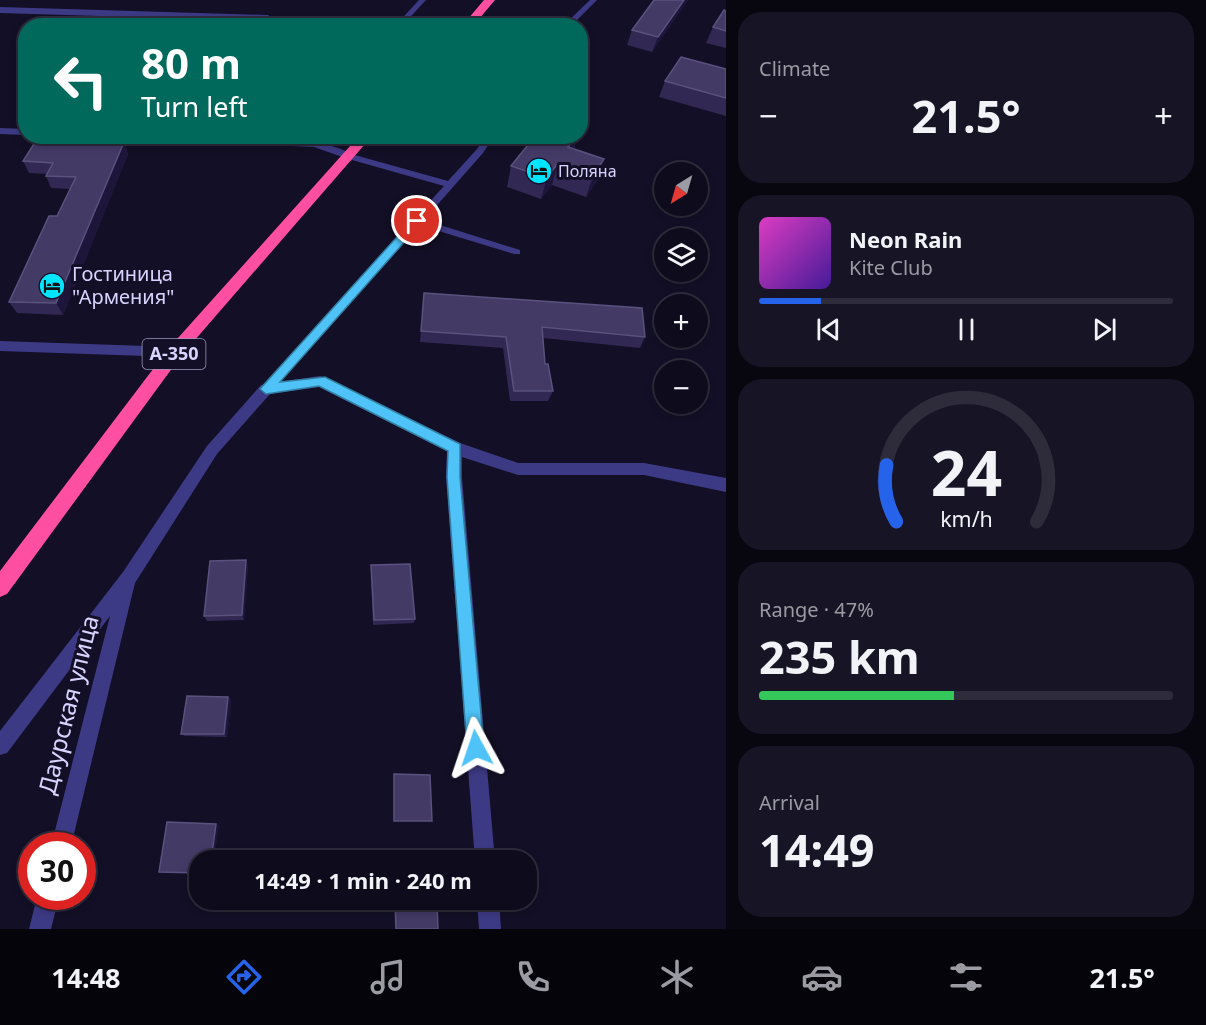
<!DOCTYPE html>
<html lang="en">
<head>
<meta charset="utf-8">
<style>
  body { margin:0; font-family:"Noto Sans",sans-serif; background:#171425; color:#f1f3f6; height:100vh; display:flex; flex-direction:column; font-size:22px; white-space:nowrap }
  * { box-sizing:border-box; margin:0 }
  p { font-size:20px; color:#9b9ba3 }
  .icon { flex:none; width:33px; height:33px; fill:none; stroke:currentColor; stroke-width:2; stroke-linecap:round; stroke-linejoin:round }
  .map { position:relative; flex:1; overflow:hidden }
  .panel { display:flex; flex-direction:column; gap:12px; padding:12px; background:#08060f; width:480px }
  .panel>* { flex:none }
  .guide { position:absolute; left:18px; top:18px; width:570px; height:126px; border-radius:24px; box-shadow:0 3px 9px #0003,0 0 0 2px #2e2b3b; background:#00695c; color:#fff; overflow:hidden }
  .needle { width:39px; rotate:217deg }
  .buttons { position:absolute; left:654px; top:162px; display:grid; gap:12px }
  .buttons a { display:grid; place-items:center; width:54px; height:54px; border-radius:50%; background:#0e0b1c; box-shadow:0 3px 9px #0003,0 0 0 2px #2e2b3b; font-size:30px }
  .speed { position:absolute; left:18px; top:832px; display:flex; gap:12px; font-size:30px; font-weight:700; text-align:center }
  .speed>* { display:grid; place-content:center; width:78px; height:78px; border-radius:50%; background:#0e0b1c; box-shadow:0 3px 9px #0003,0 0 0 2px #2e2b3b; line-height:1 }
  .speed .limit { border:9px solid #d22; background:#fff; color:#111 }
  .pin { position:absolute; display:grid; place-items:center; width:51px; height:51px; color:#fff; margin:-26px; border:3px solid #fff; border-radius:50%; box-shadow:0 2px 6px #0007 }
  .me { position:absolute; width:66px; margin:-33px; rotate:355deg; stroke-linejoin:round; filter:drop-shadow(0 0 4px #0008) }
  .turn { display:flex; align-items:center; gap:21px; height:126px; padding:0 24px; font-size:27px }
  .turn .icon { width:78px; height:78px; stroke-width:2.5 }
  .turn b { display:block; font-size:42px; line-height:51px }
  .big { font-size:45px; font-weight:700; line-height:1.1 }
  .panel .widget { flex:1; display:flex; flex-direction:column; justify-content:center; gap:9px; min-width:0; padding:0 21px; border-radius:24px; background:#171425 }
  .panel .dial { align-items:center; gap:0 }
  .dial svg { height:156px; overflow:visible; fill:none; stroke:#2e2b3b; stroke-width:7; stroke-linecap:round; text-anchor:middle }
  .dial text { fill:#f1f3f6; stroke:none }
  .song { display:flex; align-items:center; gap:18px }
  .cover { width:72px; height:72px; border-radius:9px; background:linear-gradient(135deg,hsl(310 70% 55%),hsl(260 70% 35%)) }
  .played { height:6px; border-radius:3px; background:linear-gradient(90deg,#2563eb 15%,#2e2b3b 15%) }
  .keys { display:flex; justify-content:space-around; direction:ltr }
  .heat { display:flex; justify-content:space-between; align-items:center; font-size:33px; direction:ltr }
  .charge { height:9px; border-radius:4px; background:linear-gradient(90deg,#34c759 47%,#2e2b3b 0) }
  .trip { position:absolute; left:189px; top:850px; width:348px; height:60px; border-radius:24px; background:#0e0b1c; box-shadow:0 3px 9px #0003,0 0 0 2px #2e2b3b; font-weight:700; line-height:60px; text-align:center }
  .menu { display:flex; height:96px; justify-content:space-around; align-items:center; background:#06040b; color:#9b9ba3 }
  .menu .icon { width:42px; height:42px }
  .menu .selected { color:#2563eb }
  .menu b { font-size:27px; color:#f1f3f6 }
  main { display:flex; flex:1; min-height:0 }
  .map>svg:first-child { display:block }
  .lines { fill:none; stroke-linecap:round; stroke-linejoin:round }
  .lane { fill:#3d3a85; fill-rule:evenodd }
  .street { fill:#3d3a85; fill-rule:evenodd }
  .highway { fill:#ff4fa3; fill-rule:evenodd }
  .wall { fill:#312854 }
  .shaded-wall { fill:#1d163a }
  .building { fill:#433a66; stroke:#5a527e; stroke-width:1.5 }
  .route { fill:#4fc3f7; stroke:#337fa1; stroke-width:1.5 }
  .labels { text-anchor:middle; stroke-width:6; stroke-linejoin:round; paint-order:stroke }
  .far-poi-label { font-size:16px; fill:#d9d4ff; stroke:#130f26; text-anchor:start }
  .shield { fill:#130f26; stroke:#9e99be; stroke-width:1.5 }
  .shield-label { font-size:18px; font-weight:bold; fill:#d9d4ff }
  .poi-label { font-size:20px; fill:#d9d4ff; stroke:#130f26; text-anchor:start }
  .near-street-label { font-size:24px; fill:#d9d4ff; stroke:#130f26 }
</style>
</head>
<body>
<main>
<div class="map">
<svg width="726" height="929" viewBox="0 0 726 929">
  <rect width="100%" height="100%" fill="#130f26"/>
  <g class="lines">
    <path class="lane" d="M419 0H426L402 26H395Z
      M590 0H597L571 26H563Z
      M309 136H317L318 146H312Z
      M486 136H494L483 153 424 220 520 250V254H514L419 225 270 392H262L260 389 262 386 444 186 345 158V154H351L448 181 477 149Z"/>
    <path class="street" d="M0 7 268 15 285 26H274L266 21 0 13Z
      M0 128 26 129V135L0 134Z
      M134 136C177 136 325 131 353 156L348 159 314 147 139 139Z
      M0 341 175 347 182 352 175 357 0 351Z
      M320 376 460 443 518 463H644L726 478V492L644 475H518L462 457V477L495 861H475L446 477 447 451 319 387 270 394 217 454 135 583 71 846H51L110 616 7 753 0 755V731L123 572 207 446 261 385Z
      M37 897H59L51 929H29Z
      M477 900H499L501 929H479Z"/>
    <path class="highway" d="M484 0H495L473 26H462Z
      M359 136H372L181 356 7 594 0 597V571L169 348Z"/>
  </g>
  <path class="wall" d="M654 0H688L652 52 627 45 632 30Z
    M726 11V48L706 43 713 27Z
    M726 69V116L659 97 665 81Z
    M535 136H577L574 149 604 159 597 181 586 197 552 185 541 199 507 187 511 166Z
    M124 142 128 154 63 315 17 313 9 302 57 216 70 189 51 188 46 176 47 174 29 173 23 161Z
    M424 293 645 337 640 348 543 338 545 364 553 391 548 401H510L503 348 420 342Z
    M248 565 244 620 207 621 204 616Z
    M371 571 415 619 414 623 373 625Z
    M228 697 231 700 227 737 185 736 181 734Z
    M394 774 432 821H394Z
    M435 902 437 903 438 929H396L395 903Z"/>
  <path class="shaded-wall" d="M684 0H688L652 52 658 37Z
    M576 136H577L572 154 568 147Z
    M124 142 128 154 63 315 56 303Z
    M604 159 597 181 586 197 593 176Z
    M558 163 552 185 541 199 547 178Z
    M246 560 248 565 244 620 242 615Z
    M228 697 231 700 227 737 224 734Z
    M216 824 219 825 214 861H211Z"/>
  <path class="building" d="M654 0H684L658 37 632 30Z
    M724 10 726 11V31L713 27Z
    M681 57 726 69V98L665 81Z
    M535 136H576L568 147 604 159 593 176 558 163 547 178 511 166Z
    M37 139 124 142 56 303 9 302 49 216H57L76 177 46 176 53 163 23 161Z
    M424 293 642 308 645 337 542 327 545 364H548L553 391H514L506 337 421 331Z
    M246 560 242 615 204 616 210 561Z
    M410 564 415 619 374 620 371 565Z
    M187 696 228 697 224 734H181Z
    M394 774 430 775 432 821H394Z
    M167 822 216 824 211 861H200V873L159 872Z
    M437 903 438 929H396L395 904Z"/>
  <path class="route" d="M414 218 423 221 280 382 325 377 460 444V477L484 748 482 754 476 757 469 754 467 748 447 477 448 451 319 386 266 394 260 389Z"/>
  <defs>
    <g id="hotel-disc" transform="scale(1.35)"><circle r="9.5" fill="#00e5ff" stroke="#130f26"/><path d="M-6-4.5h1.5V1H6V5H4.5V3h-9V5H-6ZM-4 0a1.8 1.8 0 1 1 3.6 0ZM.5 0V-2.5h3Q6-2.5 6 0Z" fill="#111"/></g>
  </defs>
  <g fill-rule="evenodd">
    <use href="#hotel-disc" x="539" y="171"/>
    <use href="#hotel-disc" x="52" y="286"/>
  </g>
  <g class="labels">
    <g class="far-poi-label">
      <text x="558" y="177">Поляна</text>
    </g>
    <rect class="shield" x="142.5" y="339" width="63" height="30" rx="4.5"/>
    <g class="shield-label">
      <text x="174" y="360">А-350</text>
    </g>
    <g class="poi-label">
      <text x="72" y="281">Гостиница<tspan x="72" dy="23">"Армения"</tspan></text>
    </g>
    <g class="near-street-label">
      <text transform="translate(69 705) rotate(-76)" y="8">Даурская улица</text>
    </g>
  </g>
</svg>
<div class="buttons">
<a><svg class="needle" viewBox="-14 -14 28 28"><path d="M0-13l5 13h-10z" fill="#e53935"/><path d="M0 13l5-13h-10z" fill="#9b9ba3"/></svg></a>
<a><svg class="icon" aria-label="layers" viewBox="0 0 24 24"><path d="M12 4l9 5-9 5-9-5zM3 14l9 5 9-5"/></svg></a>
<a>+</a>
<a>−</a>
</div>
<div class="speed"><div class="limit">30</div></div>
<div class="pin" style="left:417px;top:221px;background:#d93025"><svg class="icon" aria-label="arrive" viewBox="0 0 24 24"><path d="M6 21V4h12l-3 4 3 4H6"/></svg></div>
<svg class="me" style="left:476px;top:748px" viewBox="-20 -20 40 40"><path d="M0-17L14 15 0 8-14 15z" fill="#4fc3f7" stroke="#fff" stroke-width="4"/></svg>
<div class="trip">14:49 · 1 min · 240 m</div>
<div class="guide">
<div class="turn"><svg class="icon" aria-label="left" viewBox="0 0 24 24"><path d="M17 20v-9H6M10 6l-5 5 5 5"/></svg><div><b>80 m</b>Turn left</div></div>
</div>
</div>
<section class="panel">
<div class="widget"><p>Climate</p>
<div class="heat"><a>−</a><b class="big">21.5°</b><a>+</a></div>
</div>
<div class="widget">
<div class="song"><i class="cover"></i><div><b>Neon Rain</b><p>Kite Club</p></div></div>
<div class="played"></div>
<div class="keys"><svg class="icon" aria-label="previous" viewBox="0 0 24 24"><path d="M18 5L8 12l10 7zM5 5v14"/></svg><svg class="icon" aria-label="pause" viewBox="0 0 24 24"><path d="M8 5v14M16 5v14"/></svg><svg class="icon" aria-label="next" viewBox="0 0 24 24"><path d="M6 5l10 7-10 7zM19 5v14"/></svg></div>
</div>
<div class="widget dial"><svg viewBox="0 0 100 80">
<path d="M14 69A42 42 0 1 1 86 69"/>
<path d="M14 69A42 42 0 0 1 9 40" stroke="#2563eb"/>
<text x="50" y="56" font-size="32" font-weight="700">24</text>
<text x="50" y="72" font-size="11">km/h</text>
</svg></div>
<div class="widget"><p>Range · 47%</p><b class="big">235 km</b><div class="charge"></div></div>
<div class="widget"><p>Arrival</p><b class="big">14:49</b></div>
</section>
</main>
<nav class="menu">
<b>14:48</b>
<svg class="icon selected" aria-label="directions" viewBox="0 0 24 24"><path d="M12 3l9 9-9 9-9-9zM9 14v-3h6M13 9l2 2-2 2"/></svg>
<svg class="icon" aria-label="music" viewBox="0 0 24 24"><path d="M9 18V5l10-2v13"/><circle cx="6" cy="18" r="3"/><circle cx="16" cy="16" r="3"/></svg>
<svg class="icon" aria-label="phone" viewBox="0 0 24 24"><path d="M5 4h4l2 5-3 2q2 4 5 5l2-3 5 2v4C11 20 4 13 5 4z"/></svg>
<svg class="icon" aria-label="climate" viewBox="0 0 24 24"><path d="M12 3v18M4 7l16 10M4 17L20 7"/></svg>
<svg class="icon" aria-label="car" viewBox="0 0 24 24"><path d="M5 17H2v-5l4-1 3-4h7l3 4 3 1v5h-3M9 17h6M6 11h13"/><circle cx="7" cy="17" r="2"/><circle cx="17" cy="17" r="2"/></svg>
<svg class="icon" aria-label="filters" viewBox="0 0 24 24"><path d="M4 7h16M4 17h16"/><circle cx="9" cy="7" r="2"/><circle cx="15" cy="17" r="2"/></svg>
<b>21.5°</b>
</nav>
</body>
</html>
